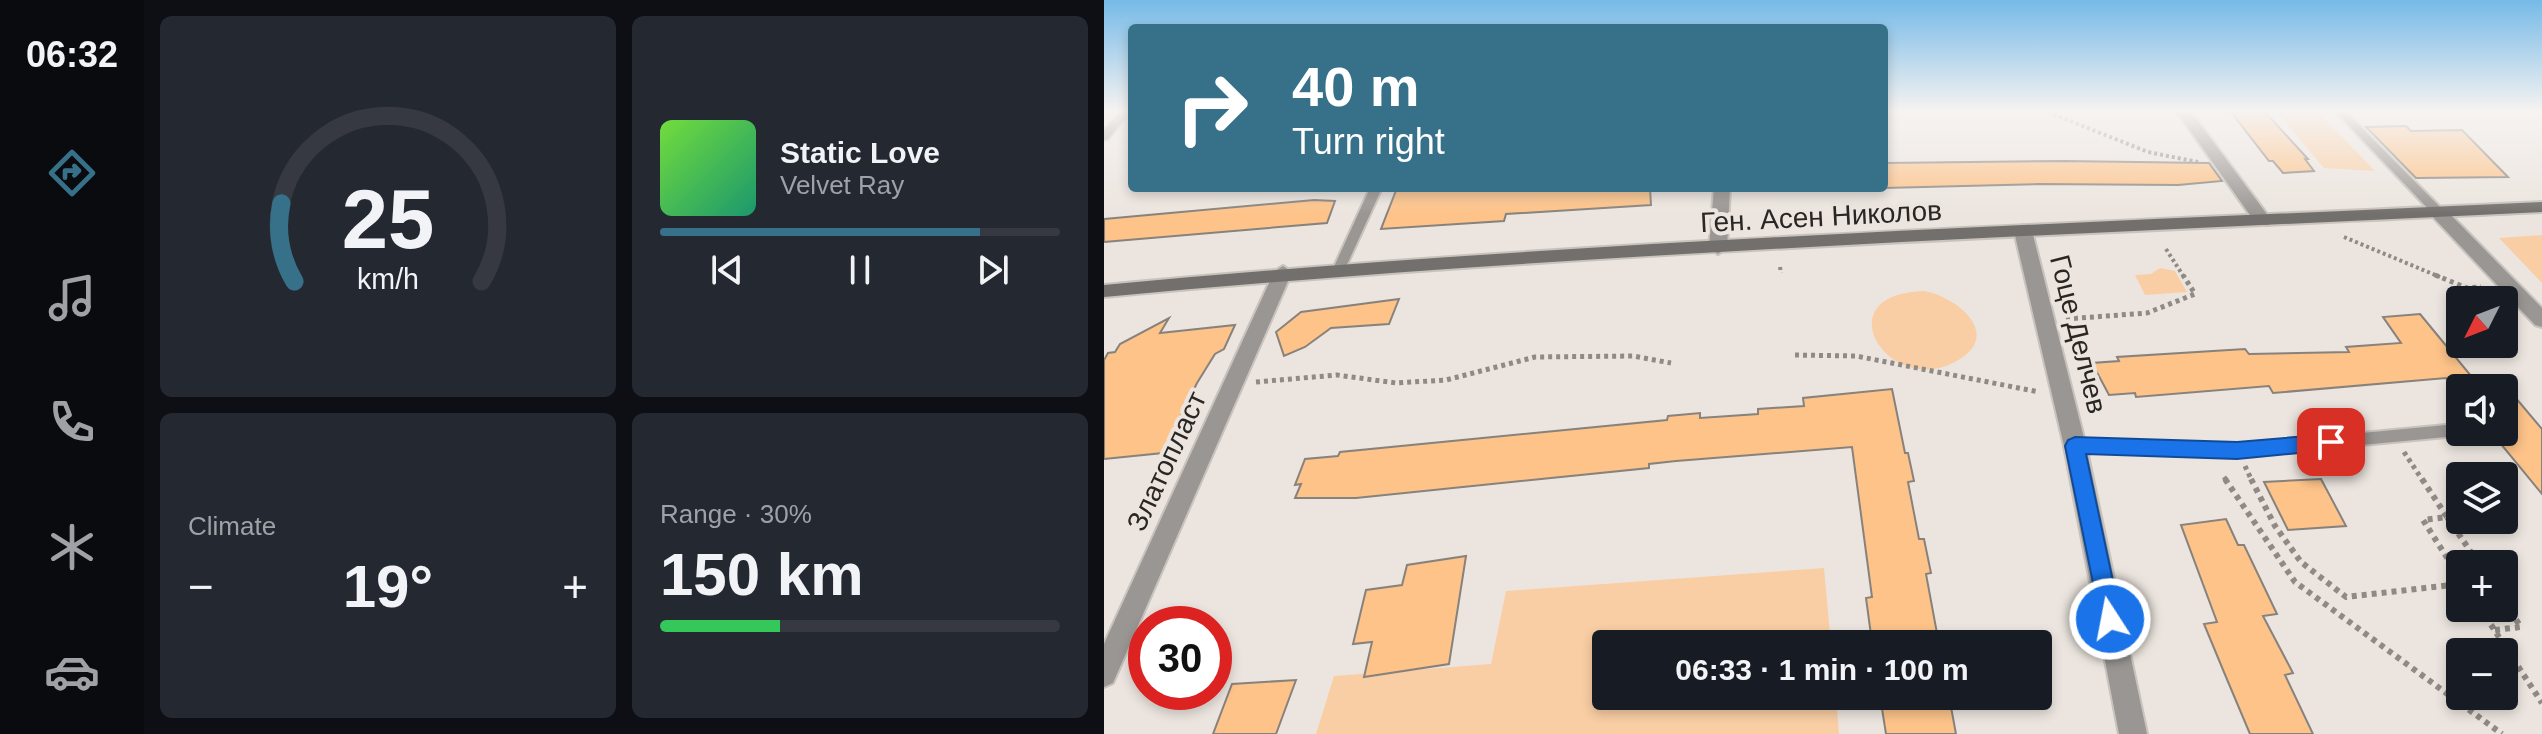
<!DOCTYPE html>
<html lang="en">
<head>
<meta charset="utf-8">
<style>
  body { margin:0; font-family:Arial,sans-serif; background:#242831; color:#f1f3f6; height:100vh; display:flex; flex-direction:column; font-size:30px; white-space:nowrap }
  * { box-sizing:border-box; margin:0 }
  p { font-size:26px; color:#9ea1a6 }
  .icon { flex:none; width:44px; height:44px; fill:none; stroke:currentColor; stroke-width:2; stroke-linecap:round; stroke-linejoin:round }
  .map { position:relative; flex:1; overflow:hidden }
  .details { display:flex; flex-direction:column; gap:16px; padding:16px; background:#0d0f14; width:960px }
  .details>* { flex:none }
  .top-card { position:absolute; left:24px; top:24px; width:760px; height:168px; border-radius:8px; box-shadow:0 4px 12px #0003; background:#367189; color:#fff; overflow:hidden }
  .needle { width:52px; rotate:228deg }
  .fabs { position:absolute; left:1342px; top:286px; display:grid; gap:16px }
  .fabs a { display:grid; place-items:center; width:72px; height:72px; border-radius:8px; background:#171b24; box-shadow:0 4px 12px #0003; font-size:40px }
  .speed { position:absolute; left:24px; top:606px; display:flex; gap:16px; font-size:40px; font-weight:700; text-align:center }
  .speed>* { display:grid; place-content:center; width:104px; height:104px; border-radius:50%; background:#171b24; box-shadow:0 4px 12px #0003; line-height:1 }
  .speed .limit { border:12px solid #d22; background:#fff; color:#111 }
  .pin { position:absolute; display:grid; place-items:center; width:68px; height:68px; color:#fff; margin:-34px; border-radius:16px; box-shadow:0 4px 12px #0006 }
  .me { position:absolute; width:88px; margin:-44px; rotate:349deg; stroke-linejoin:round; filter:drop-shadow(0 0 6px #0008) }
  .turn { display:flex; align-items:center; gap:28px; height:168px; padding:0 32px; font-size:36px }
  .turn .icon { width:104px; height:104px; stroke-width:2.5 }
  .turn b { display:block; font-size:56px; line-height:68px }
  .big { font-size:60px; font-weight:800; line-height:1.1 }
  .details .card { flex:1; display:flex; flex-direction:column; justify-content:center; gap:12px; min-width:0; padding:0 28px; border-radius:12px; background:#242831 }
  .details .dial { align-items:center; gap:0 }
  .dial svg { height:208px; overflow:visible; fill:none; stroke:#363941; stroke-width:7; stroke-linecap:round; text-anchor:middle }
  .dial text { fill:#f1f3f6; stroke:none }
  .song { display:flex; align-items:center; gap:24px }
  .cover { width:96px; height:96px; border-radius:12px; background:linear-gradient(135deg,hsl(100 70% 55%),hsl(160 70% 35%)) }
  .played { height:8px; border-radius:4px; background:linear-gradient(90deg,#367189 80%,#363941 80%) }
  .keys { display:flex; justify-content:space-around; direction:ltr }
  .heat { display:flex; justify-content:space-between; align-items:center; font-size:44px; direction:ltr }
  .charge { height:12px; border-radius:6px; background:linear-gradient(90deg,#34c759 30%,#363941 0) }
  .details .tiles { flex:1; display:grid; gap:16px; grid-template-columns:repeat(2,1fr) }
  .trip { position:absolute; left:488px; top:630px; width:460px; height:80px; border-radius:8px; background:#171b24; box-shadow:0 4px 12px #0003; font-weight:800; line-height:80px; text-align:center }
  main { display:flex; flex:1; min-height:0 }
  .tab-bar { display:flex; flex-direction:column; width:144px; justify-content:space-around; align-items:center; background:#090b0e; color:#9ea1a6 }
  .tab-bar .icon { width:56px; height:56px }
  .tab-bar .current { color:#367189 }
  .tab-bar b { font-size:36px; color:#f1f3f6 }
  .map>svg:first-child { display:block }
  .green { fill:#f9cea4 }
  .building { fill:#fdc389; stroke:#88827d; stroke-width:2 }
  .lines { fill:none; stroke-linecap:round; stroke-linejoin:round }
  .lane-casing { stroke:#c9c3bd; stroke-width:4 }
  .street-casing { stroke:#c9c3bd; stroke-width:4 }
  .secondary-casing { stroke:#c9c3bd; stroke-width:4 }
  .path-far2 { stroke:#8f8a85; stroke-width:4; stroke-dasharray:3 3; stroke-linecap:butt }
  .path-far1 { stroke:#8f8a85; stroke-width:5; stroke-dasharray:4 4; stroke-linecap:butt }
  .path { stroke:#8f8a85; stroke-width:6; stroke-dasharray:5 5; stroke-linecap:butt }
  .lane { fill:#999693; fill-rule:evenodd }
  .street { fill:#999693; fill-rule:evenodd }
  .secondary { fill:#736f6c; fill-rule:evenodd }
  .route { fill:#1a73e8; stroke:#114b97; stroke-width:2 }
  .labels { text-anchor:middle; stroke-width:8; stroke-linejoin:round; paint-order:stroke }
  .street-label { font-size:28px; fill:#292624; stroke:#ece5df }
</style>
</head>
<body>
<main>
<nav class="tab-bar">
<b>06:32</b>
<svg class="icon current" aria-label="directions" viewBox="0 0 24 24"><path d="M12 3l9 9-9 9-9-9zM9 14v-3h6M13 9l2 2-2 2"/></svg>
<svg class="icon" aria-label="music" viewBox="0 0 24 24"><path d="M9 18V5l10-2v13"/><circle cx="6" cy="18" r="3"/><circle cx="16" cy="16" r="3"/></svg>
<svg class="icon" aria-label="phone" viewBox="0 0 24 24"><path d="M5 4h4l2 5-3 2q2 4 5 5l2-3 5 2v4C11 20 4 13 5 4z"/></svg>
<svg class="icon" aria-label="climate" viewBox="0 0 24 24"><path d="M12 3v18M4 7l16 10M4 17L20 7"/></svg>
<svg class="icon" aria-label="car" viewBox="0 0 24 24"><path d="M5 17H2v-5l4-1 3-4h7l3 4 3 1v5h-3M9 17h6M6 11h13"/><circle cx="7" cy="17" r="2"/><circle cx="17" cy="17" r="2"/></svg>
</nav>
<section class="details">
<div class="tiles">
<div class="card dial"><svg viewBox="0 0 100 80">
<path d="M14 69A42 42 0 1 1 86 69"/>
<path d="M14 69A42 42 0 0 1 9 39" stroke="#367189"/>
<text x="50" y="56" font-size="32" font-weight="700">25</text>
<text x="50" y="72" font-size="11">km/h</text>
</svg></div>
<div class="card">
<div class="song"><i class="cover"></i><div><b>Static Love</b><p>Velvet Ray</p></div></div>
<div class="played"></div>
<div class="keys"><svg class="icon" aria-label="previous" viewBox="0 0 24 24"><path d="M18 5L8 12l10 7zM5 5v14"/></svg><svg class="icon" aria-label="pause" viewBox="0 0 24 24"><path d="M8 5v14M16 5v14"/></svg><svg class="icon" aria-label="next" viewBox="0 0 24 24"><path d="M6 5l10 7-10 7zM19 5v14"/></svg></div>
</div>
<div class="card"><p>Climate</p>
<div class="heat"><a>−</a><b class="big">19°</b><a>+</a></div>
</div>
<div class="card"><p>Range · 30%</p><b class="big">150 km</b><div class="charge"></div></div>
</div>
</section>
<div class="map">
<svg width="1438" height="734" viewBox="0 0 1438 734">
  <rect width="100%" height="100%" fill="#ece5df"/>
  <path class="green" d="M1173 112H1214L1271 171 1220 168Z
    M1438 235V283L1395 238Z
    M1056 268 1071 271 1083 292 1041 295 1031 275 1047 274Z
    M821 291C858 299 900 338 849 363 782 396 720 293 821 291Z
    M720 568 727 644H502V696H732L735 734H212L230 676 387 664 402 591Z"/>
  <path class="building" d="M1127 112H1161L1204 159H1201L1210 171 1179 173 1169 161H1165Z
    M1302 126 1307 131 1358 130 1404 177 1312 178 1262 127Z
    M960 161 1105 163 1118 181 1074 185 935 184 780 188V163Z
    M293 188H546L547 205 402 214 400 221 277 229Z
    M210 200 231 201 223 223 0 242V219Z
    M295 299 285 324 227 328 201 347 180 356 172 332 197 312Z
    M1316 314 1377 388H1350L1342 378 1169 393 1165 386 1032 397 1031 393 1005 395 988 363 1015 361 1013 357 1141 349 1145 354 1245 352 1242 347 1297 343 1279 317Z
    M65 318 56 333 131 325 120 349 111 354 93 383 59 453 0 459V360L4 353 11 352 16 344Z
    M1400 384 1438 429V494L1387 432H1400Z
    M788 389 801 453H804L810 481 804 482 815 539H820L827 573 822 574 835 644H775L774 635H767L762 598 768 597 748 447 572 461 545 464V468L252 498H191L197 484 191 485 201 459 234 456 236 452 563 420 564 416 596 413V418L654 414V409L700 406 699 398Z
    M1217 479 1242 526 1184 530 1160 482Z
    M1122 519 1134 545H1140L1173 614 1159 616 1189 673 1181 675 1209 734H1146L1122 677 1100 624 1113 622 1077 525Z
    M362 556 345 664 260 677 268 642 249 644 262 590 298 585 303 565Z
    M192 680 172 734H109L128 684Z
    M776 696H845L852 734H782Z"/>
  <g class="lines">
    <g class="lane-casing">
      <path id="lane" d="M16 112H26L4 139 0 140V130Z
        M1232 112H1242L1338 209V215H1330Z
        M266 188H278L241 269 239 272H231L229 269Z
        M1342 425 1347 427 1349 431 1347 435 1342 437 1133 457 971 452 966 450 963 446 966 442 971 440 1133 445Z"/>
    </g>
    <g class="street-casing">
      <path id="street" d="M1073 112H1087L1165 217 1167 221 1165 225H1153Z
        M610 188H626L623 248 614 254 605 248Z
        M1334 207 1340 208 1438 308V327L1431 325 1328 216 1326 212Z
        M919 225 928 231 982 446 1043 734H1015L960 446 910 231Z
        M179 266 188 272 9 683 0 687V644L170 272Z"/>
    </g>
    <g class="secondary-casing">
      <path id="secondary" d="M1438 202V212C959 235 478 252 0 297V285C478 240 959 224 1438 202Z"/>
    </g>
    <path class="path-far2" d="M944 112 1044 152 1094 162
      M1240 237 1336 277
      M1062 249 1080 277
      M676 267 677 273"/>
    <path class="path-far1" d="M1331 275 1363 288 1377 287
      M962 319 1043 313 1091 294 1079 275
      M691 355 752 356 935 392
      M152 382 233 375 292 383 342 380 431 357 529 356 567 363
      M1300 452 1319 481
      M1141 466 1148 481
      M1120 477 1123 481"/>
    <path class="path" d="M1121 479 1191 582 1398 734
      M1147 479 1171 526 1197 562 1242 597 1356 584
      M1318 479 1343 517 1319 520 1356 578
      M1343 517 1375 564
      M1376 608 1438 703
      M1391 630 1417 627 1400 602"/>
    <use href="#lane" class="lane"/>
    <use href="#street" class="street"/>
    <use href="#secondary" class="secondary"/>
  </g>
  <linearGradient id="sky" x2="0" y2="1"><stop stop-color="#76bae8"/><stop offset="0.52" stop-color="#f6f3f1"/><stop offset="1" stop-color="#f6f3f1" stop-opacity="0"/></linearGradient>
  <rect width="1438" height="214" fill="url(#sky)"/>
  <path class="route" d="M1227 434 1234 436 1237 442 1234 448 1227 450 1133 459 982 454 1017 619 1014 627 1006 630 998 627 961 446 964 440 971 437 1133 442Z"/>
  <g class="labels">
    <g class="street-label">
      <text transform="translate(717 216) rotate(-3)" y="10">Ген. Асен Николов</text>
      <text transform="translate(975 334) rotate(76)" y="10">Гоце Делчев</text>
      <text transform="translate(62 461) rotate(-65)" y="10">Златопласт</text>
    </g>
  </g>
</svg>
<div class="fabs">
<a><svg class="needle" viewBox="-14 -14 28 28"><path d="M0-13l5 13h-10z" fill="#e53935"/><path d="M0 13l5-13h-10z" fill="#9ea1a6"/></svg></a>
<a><svg class="icon" aria-label="sound" viewBox="0 0 24 24"><path d="M4 9h4l5-4v14l-5-4H4zM17 9q2 3 0 6"/></svg></a>
<a><svg class="icon" aria-label="layers" viewBox="0 0 24 24"><path d="M12 4l9 5-9 5-9-5zM3 14l9 5 9-5"/></svg></a>
<a>+</a>
<a>−</a>
</div>
<div class="speed"><div class="limit">30</div></div>
<div class="pin" style="left:1227px;top:442px;background:#d93025"><svg class="icon" aria-label="arrive" viewBox="0 0 24 24"><path d="M6 21V4h12l-3 4 3 4H6"/></svg></div>
<svg class="me" style="left:1006px;top:619px" viewBox="-20 -20 40 40"><circle r="17" fill="#1a73e8" stroke="#fff" stroke-width="3"/><path d="M0-11L8 9 0 5-8 9z" fill="#fff"/></svg>
<div class="trip">06:33 · 1 min · 100 m</div>
<div class="top-card">
<div class="turn"><svg class="icon" aria-label="right" viewBox="0 0 24 24"><path d="M7 20v-9h11M14 6l5 5-5 5"/></svg><div><b>40 m</b>Turn right</div></div>
</div>
</div>
</main>
</body>
</html>
